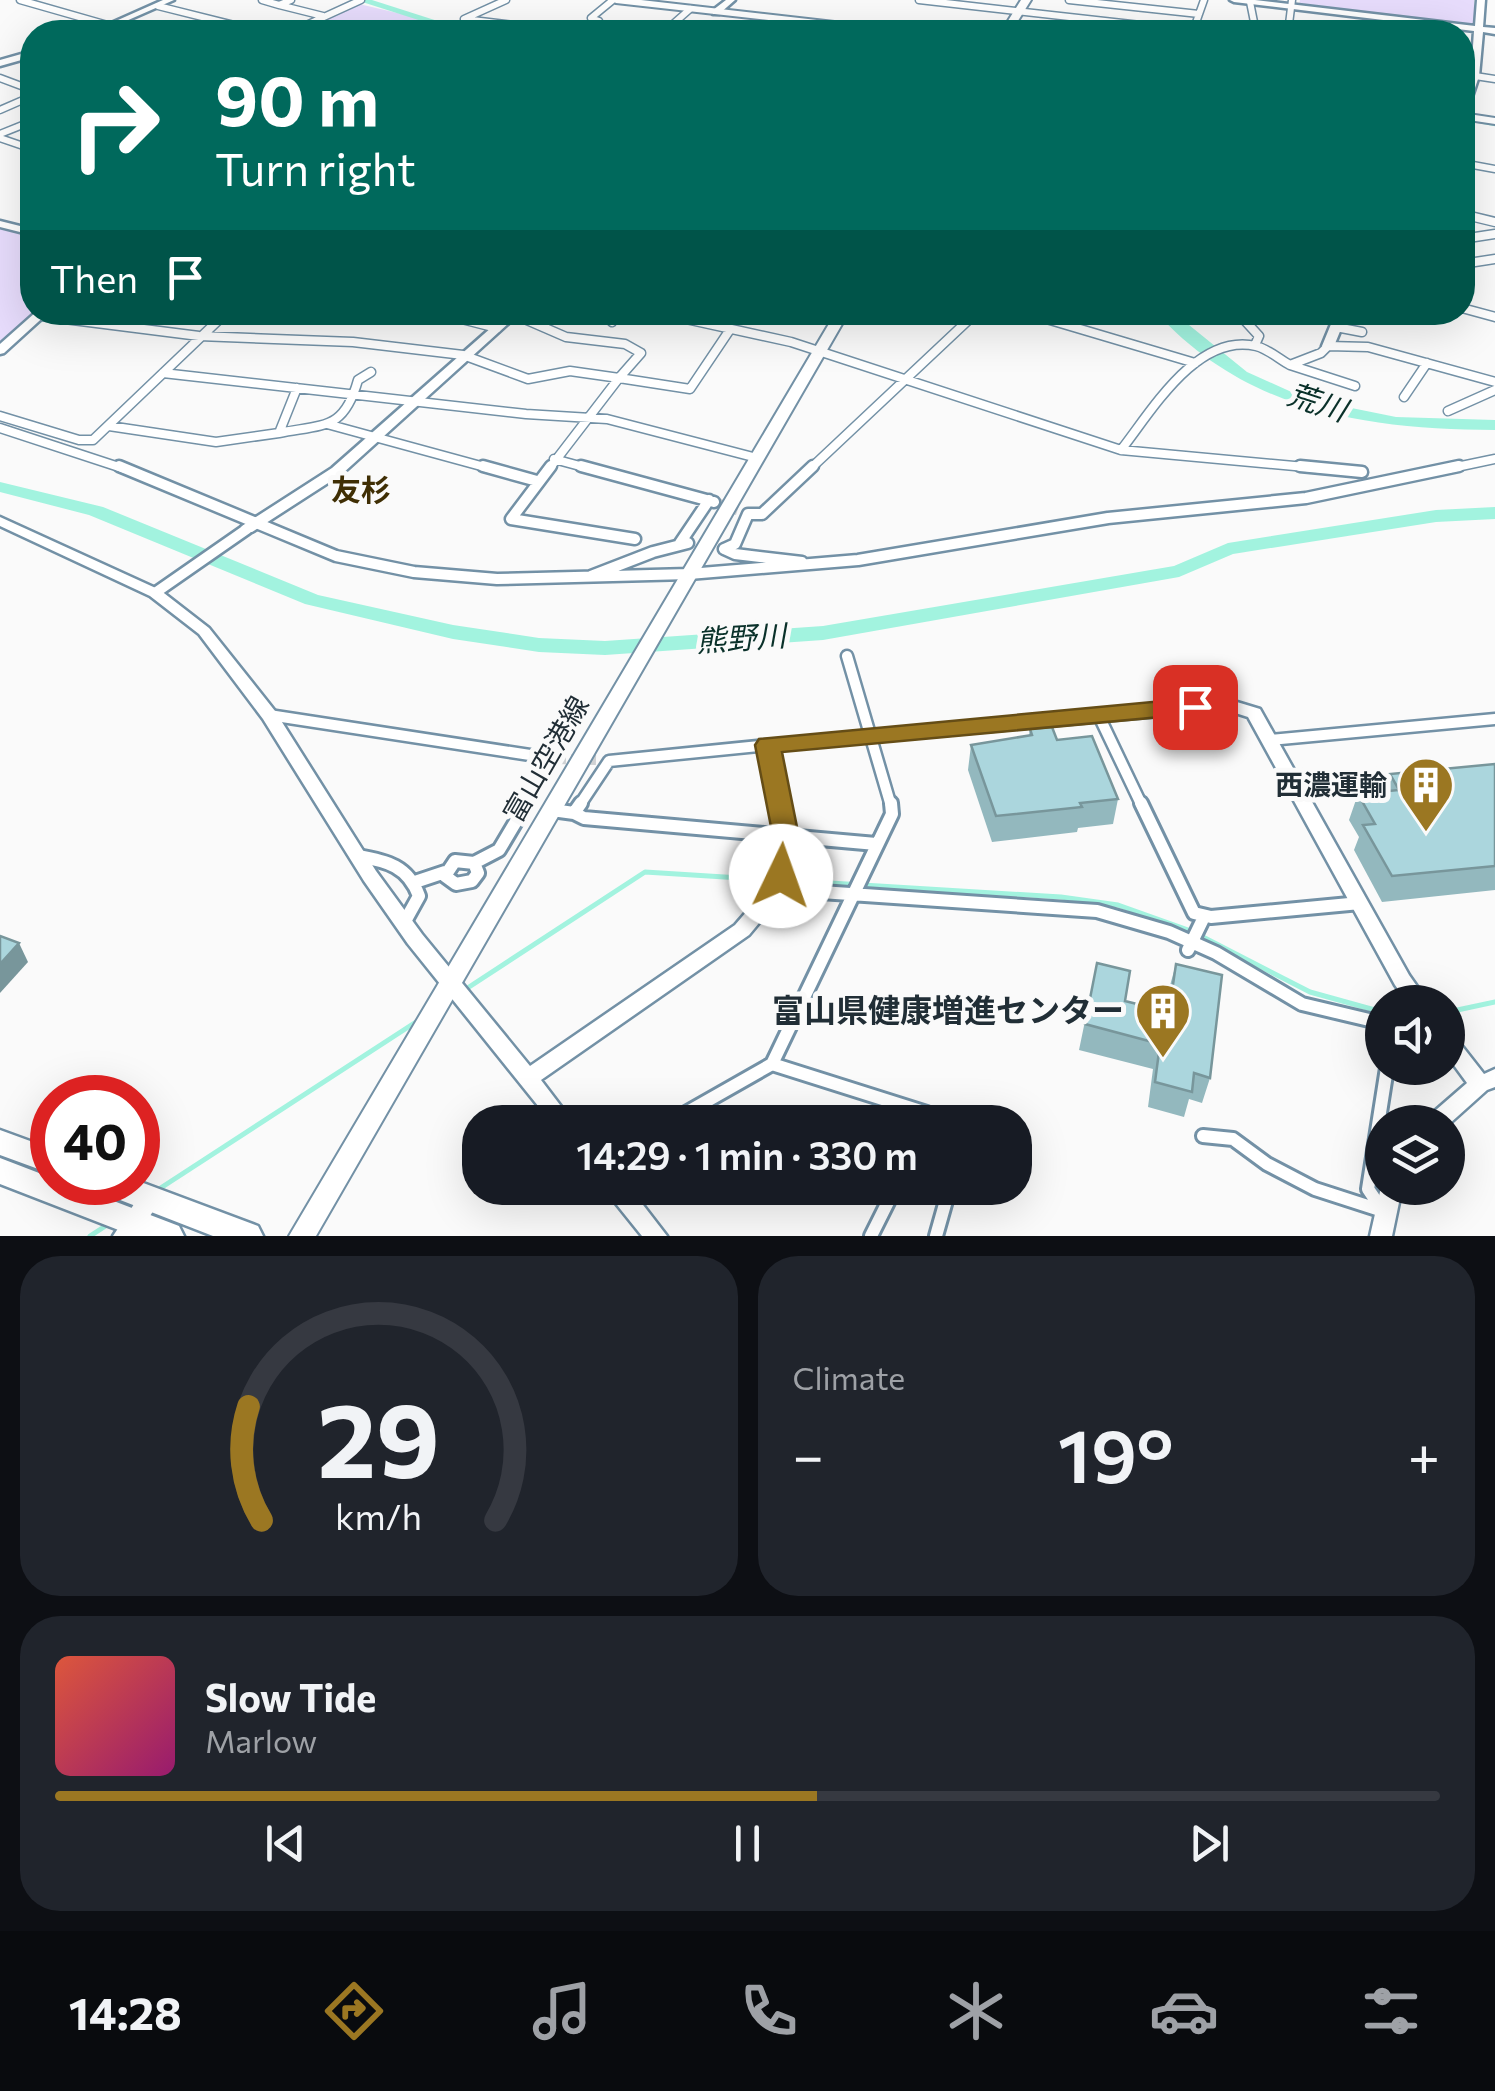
<!DOCTYPE html>
<html lang="en">
<head>
<meta charset="utf-8">
<style>
  body { margin:0; font-family:Commissioner,"Noto Sans JP",sans-serif; background:#20242c; color:#f1f3f6; height:100vh; display:flex; flex-direction:column; font-size:38px; white-space:nowrap }
  * { box-sizing:border-box; margin:0 }
  p { font-size:32px; color:#9ea1a6 }
  .icon { flex:none; width:55px; height:55px; fill:none; stroke:currentColor; stroke-width:2; stroke-linecap:round; stroke-linejoin:round }
  .map { position:relative; height:1236px; overflow:hidden }
  .sheet { display:flex; flex-direction:column; gap:20px; padding:20px; background:#0d0f14; flex:1 }
  .sheet>* { flex:none }
  .hud { position:absolute; left:20px; top:20px; width:1455px; height:305px; border-radius:40px; box-shadow:0 10px 40px #0002; background:#00695c; color:#fff; overflow:hidden }
  .buttons { position:absolute; left:1365px; top:985px; display:grid; gap:20px }
  .buttons a { display:grid; place-items:center; width:100px; height:100px; border-radius:50%; background:#171b24; box-shadow:0 10px 40px #0002; font-size:50px }
  .speed { position:absolute; left:30px; top:1075px; display:flex; gap:20px; font-size:50px; font-weight:700; text-align:center }
  .speed>* { display:grid; place-content:center; width:130px; height:130px; border-radius:50%; background:#171b24; box-shadow:0 10px 40px #0002; line-height:1 }
  .speed .limit { border:15px solid #d22; background:#fff; color:#111 }
  .pin { position:absolute; display:grid; place-items:center; width:85px; height:85px; color:#fff; margin:-42px; border-radius:20px; box-shadow:0 5px 15px #0006 }
  .me { position:absolute; width:110px; margin:-55px; rotate:3deg; stroke-linejoin:round; filter:drop-shadow(0 0 8px #0008) }
  .turn { display:flex; align-items:center; gap:35px; height:210px; padding:0 30px; font-size:45px }
  .turn .icon { width:130px; height:130px; stroke-width:2.5 }
  .turn b { display:block; font-size:70px; line-height:85px }
  .then { display:flex; align-items:center; height:95px; padding:0 30px; background:#0003; gap:20px; font-size:38px }
  .big { font-size:75px; font-weight:600; line-height:1.1 }
  .sheet .card { flex:1; display:flex; flex-direction:column; justify-content:center; gap:15px; min-width:0; padding:0 35px; border-radius:40px; background:#20242c }
  .sheet .dial { align-items:center; gap:0 }
  .dial svg { height:260px; overflow:visible; fill:none; stroke:#363941; stroke-width:7; stroke-linecap:round; text-anchor:middle }
  .dial text { fill:#f1f3f6; stroke:none }
  .song { display:flex; align-items:center; gap:30px }
  .cover { width:120px; height:120px; border-radius:15px; background:linear-gradient(135deg,hsl(10 70% 55%),hsl(320 70% 35%)) }
  .played { height:10px; border-radius:5px; background:linear-gradient(90deg,#9b7722 55%,#363941 55%) }
  .keys { display:flex; justify-content:space-around; direction:ltr }
  .heat { display:flex; justify-content:space-between; align-items:center; font-size:55px; direction:ltr }
  .sheet .tiles { flex:1; display:grid; gap:20px; grid-template-columns:1fr 1fr }
  .card:last-child { grid-column:span 2 }
  .trip { position:absolute; left:462px; top:1105px; width:570px; height:100px; border-radius:40px; background:#171b24; box-shadow:0 10px 40px #0002; font-weight:600; line-height:100px; text-align:center }
  .dock { display:flex; height:160px; justify-content:space-around; align-items:center; background:#090b0e; color:#9ea1a6 }
  .dock .icon { width:70px; height:70px }
  .dock .active { color:#9b7722 }
  .dock b { font-size:45px; color:#f1f3f6 }
  .map>svg:first-child { display:block }
  .green { fill:#e7dcfc }
  .lines { fill:none; stroke-linecap:round; stroke-linejoin:round }
  .stream-far1 { stroke:#a2f3df; stroke-width:2.5 }
  .stream { stroke:#a2f3df; stroke-width:5 }
  .river { fill:#a2f3df; fill-rule:evenodd }
  .street-tunnel { stroke:#cfd1d3; stroke-width:10; stroke-dasharray:10 5; stroke-linecap:butt }
  .street-far3-casing { stroke:#7391a6; stroke-width:9 }
  .street-far2-casing { stroke:#7391a6; stroke-width:11 }
  .street-far1-casing { stroke:#7391a6; stroke-width:15 }
  .street-casing { stroke:#7391a6; stroke-width:18 }
  .secondary-casing { stroke:#7391a6; stroke-width:5 }
  .primary-casing { stroke:#7391a6; stroke-width:4 }
  .highway-casing { stroke:#7391a6; stroke-width:5 }
  .street-far3 { stroke:#fff; stroke-width:6 }
  .street-far2 { stroke:#fff; stroke-width:8 }
  .street-far1 { stroke:#fff; stroke-width:10 }
  .street { stroke:#fff; stroke-width:12 }
  .secondary { fill:#fff; fill-rule:evenodd }
  .primary { fill:#fff; fill-rule:evenodd }
  .highway { fill:#fff; fill-rule:evenodd }
  .wall { fill:#93b8be }
  .shaded-wall { fill:#78969b }
  .building { fill:#abd6dd; stroke:#78969b; stroke-width:2.5 }
  .route { fill:#9b7722; stroke:#654d16; stroke-width:2.5 }
  .labels { text-anchor:middle; stroke-width:10; stroke-linejoin:round; paint-order:stroke }
  .street-label { font-size:28px; fill:#212e36; stroke:#fafafa }
  .poi-label { font-size:28px; font-weight:bold; fill:#212e36; stroke:#fafafa; text-anchor:end }
  .water-label { font-size:30px; font-style:italic; fill:#0a312a; stroke:#fafafa }
  .neighbourhood-label { font-size:30px; font-weight:bold; fill:#3f2e04; stroke:#fafafa }
  .near-poi-label { font-size:32px; font-weight:bold; fill:#212e36; stroke:#fafafa; text-anchor:end }
</style>
</head>
<body>
<div class="map">
<svg width="1495" height="1236" viewBox="0 0 1495 1236">
  <rect width="100%" height="100%" fill="#fafafa"/>
  <path class="green" d="M1300 0H1474V26L1299 5Z
    M359 4 440 23 458 32H299Z
    M0 228 32 237 35 313 0 343Z"/>
  <g class="lines">
    <path class="stream-far1" d="M1462 134 1468 120 1495 125
      M0 355 52 312"/>
    <path class="stream" d="M781 880 1061 897 1118 905 1191 931
      M1199 935 1310 992 1382 1012
      M466 989 645 872 771 880
      M1448 1012 1495 1002
      M156 1191 416 1022
      M90 1236 107 1225"/>
    <path class="river" d="M356 0H372L472 32H456Z
      M1156 312H1173L1247 372 1307 399 1396 417 1495 420V430C1368 430 1245 411 1156 312Z
      M0 482 103 507 318 595 453 625 539 638 605 641 823 626 1174 566 1228 543 1436 510 1495 507V519L1436 522 1233 554 1179 577 823 640 605 655 539 652 453 639 305 604 89 515 0 492Z"/>
    <path class="street-tunnel" d="M714 502 748 514
      M556 759 601 760"/>
    <g class="street-far3-casing">
      <path id="street-far3" d="M20 0 111 26
        M262 0 279 5 291 0
        M506 0 464 19 573 32
        M919 0 1203 32
        M1069 0 1199 14
        M1250 2 1255 27 1251 32
        M279 5 323 16
        M158 6 262 32
        M1193 31 1204 0
        M291 32 361 0
        M575 32 599 21 591 18 613 0
        M664 32 690 9
        M1288 32 1292 0
        M1462 74 1495 79
        M0 78 32 90
        M0 110 32 96
        M0 134 30 122
        M0 138 32 149
        M1462 163 1495 169"/>
    </g>
    <g class="street-far2-casing">
      <path id="street-far2" d="M1462 214 1495 222
        M1462 239 1495 234
        M1462 264 1495 259
        M1462 308 1495 317
        M654 312 791 342 1121 450 1327 469
        M1023 312 1195 363
        M1237 312 1259 336 1255 345
        M41 316 199 336 353 342 463 355 528 379 570 371 619 378 641 353 625 344 566 337 513 314
        M450 316 497 328
        M612 322 617 312
        M1336 327 1362 332
        M1290 365 1355 386
        M163 373 526 414 607 419 757 458
        M1404 397 1427 363
        M1448 411 1495 390
        M0 416 79 440H93L227 312
        M327 424 492 469
        M109 426 216 442 279 433 297 388
        M0 428 125 469
        M279 433C325 424 344 430 358 380L371 372
        M1121 450C1151 412 1197 332 1256 346 1268 349 1279 359 1290 365L1321 353 1328 346 1368 347 1495 382
        M554 459 591 469
        M549 469 619 378 690 389 729 331
        M810 469 977 312
        M1447 469 1495 459"/>
    </g>
    <g class="street-far1-casing">
      <path id="street-far1" d="M119 466 336 556 414 572 497 579 689 574 858 560 1108 518 1306 498 1459 466
        M483 466 537 481
        M551 466 511 519 635 539
        M581 466 714 502
        M1300 466 1362 472
        M680 543 709 500
        M724 549 735 544 748 514H762L813 466
        M724 549 735 554 802 562
        M591 576 653 552 688 543
        M155 593 247 529
        M847 656 891 806
        M269 715 556 759
        M1099 716 1142 806
        M1270 740 1495 719
        M525 806 553 759
        M579 806 609 761 768 745"/>
    </g>
    <g class="street-casing">
      <path id="street" d="M891 803 892 814 772 1064 927 1113 923 1122
        M1141 803 1194 913 1211 917 1360 903
        M552 810 574 813 581 803
        M574 813 584 818 876 844
        M358 856C387 861 408 866 419 896L404 923
        M455 861 474 863 478 873 472 881 456 884 445 876Z
        M474 863 499 850 527 803
        M415 882 445 872
        M777 889 1097 911 1169 932 1216 953 1302 1004 1382 1023
        M1188 950 1204 917
        M661 1122H670L772 1064
        M1203 1136 1233 1139 1267 1164 1315 1189 1383 1211
        M1383 1211 1368 1189 1387 1068
        M871 1236 895 1188
        M936 1236 949 1190 945 1188"/>
    </g>
    <g class="secondary-casing">
      <path id="secondary" d="M163 0H174L101 32H91Z
        M726 0H735L719 14H713V10Z
        M1230 0H1255L1475 26 1477 0H1485L1483 27 1495 28V34L1483 32 1479 76 1467 112 1462 115V98L1471 76 1474 31 1234 2Z
        M32 51V57L0 66V60Z
        M0 221 32 229V235L0 227Z
        M36 312H49L4 353 0 354V344Z
        M509 312H521L342 474 252 532H242L240 529 242 526 332 468Z
        M1336 312H1348L1334 346 1328 350 1324 349 1322 346Z
        M0 517 160 590 209 628 275 711 376 871 422 934 530 1066 735 925 768 887 777 837 760 745 762 741 1227 699 1260 709 1409 975 1428 1002H1407L1395 985 1248 717 1226 710 777 750 795 837 783 894 749 935 541 1080 573 1122H551L408 944 364 881 263 719 199 634 150 596 0 526Z
        M1448 1035 1455 1037 1484 1074 1495 1069V1087L1487 1090 1448 1125V1122H1426L1429 1116 1467 1083 1448 1057Z
        M1382 1183V1188H1402L1392 1236H1370Z
        M607 1188H630L667 1236H642L609 1195Z
        M150 1189 158 1192 161 1199 137 1236H113L142 1192Z"/>
    </g>
    <g class="primary-casing">
      <path id="primary" d="M611 0H641L896 29 901 32H875L616 3Z
        M1021 0H1031L1011 32H1001Z
        M1462 113 1495 118V124L1462 119Z
        M836 312H849L316 1236H289Z"/>
    </g>
    <g class="highway-casing">
      <path id="highway" d="M0 1130 52 1149V1174L0 1155Z
        M0 1158 52 1178V1182H64L179 1226 184 1236H134L0 1184Z
        M138 1181 258 1226 263 1236H213L97 1191 93 1182Z"/>
    </g>
    <use href="#street-far3" class="street-far3"/>
    <use href="#street-far2" class="street-far2"/>
    <use href="#street-far1" class="street-far1"/>
    <use href="#street" class="street"/>
    <use href="#secondary" class="secondary"/>
    <use href="#primary" class="primary"/>
    <use href="#highway" class="highway"/>
  </g>
  <path class="wall" d="M1030 729 1057 740 1118 799 1113 824 1078 828 1077 832 992 842 968 770 971 745 1029 735Z
    M1495 764V890L1382 902 1354 850 1359 837 1349 820 1358 794 1383 792 1390 774Z
    M1097 963 1125 1001 1166 1011 1169 989 1176 964 1210 1078 1202 1103 1189 1099 1184 1117 1148 1107 1153 1069 1079 1050Z"/>
  <path class="shaded-wall" d="M19 943 28 962 0 993V964Z"/>
  <path class="building" d="M1052 727 1057 740 1092 736 1118 799 1080 803 1082 807 996 816 971 745 1032 735 1030 729Z
    M1495 764V866L1392 876 1363 825 1375 824 1358 794 1399 790 1390 774Z
    M0 936 19 943 0 964Z
    M1097 963 1130 971 1125 1001 1169 1012 1176 964 1222 975 1210 1078 1194 1073 1192 1092 1155 1082 1160 1044 1085 1024Z"/>
  <path class="route" d="M1195 698 1207 707 1204 713 782 752 799 837 791 883 781 886 772 883 768 876 773 837 755 745 759 739Z"/>
  <defs>
    <g id="building-pin" transform="scale(2.875)"><path d="M0 17L-7.5 6A9.5 9.5 0 1 1 7.5 6Z" fill="#9b7722" stroke="#fafafa"/><path d="M-4-6H4V6H1V3H-1V6H-4ZM-2.5-4.3h1.7v1.8h-1.7ZM.8-4.3h1.7v1.8H.8ZM-2.5-1h1.7V.8h-1.7ZM.8-1h1.7V.8H.8Z" fill="#fff"/></g>
  </defs>
  <g fill-rule="evenodd">
    <use href="#building-pin" x="1426" y="785"/>
    <use href="#building-pin" x="1163" y="1011"/>
  </g>
  <g class="labels">
    <g class="street-label">
      <text transform="translate(546 759) rotate(-60)" y="10">富山空港線</text>
    </g>
    <g class="poi-label">
      <text x="1387" y="795">西濃運輸</text>
    </g>
    <g class="water-label">
      <text transform="translate(1317 403) rotate(18)" y="10">荒川</text>
      <text transform="translate(741 639) rotate(-4)" y="10">熊野川</text>
    </g>
    <g class="neighbourhood-label">
      <text x="361" y="501">友杉</text>
    </g>
    <g class="near-poi-label">
      <text x="1124" y="1022">富山県健康増進センター</text>
    </g>
  </g>
</svg>
<div class="buttons">
<a><svg class="icon" aria-label="sound" viewBox="0 0 24 24"><path d="M4 9h4l5-4v14l-5-4H4zM17 9q2 3 0 6"/></svg></a>
<a><svg class="icon" aria-label="layers" viewBox="0 0 24 24"><path d="M12 4l9 5-9 5-9-5zM3 14l9 5 9-5"/></svg></a>
</div>
<div class="speed"><div class="limit">40</div></div>
<div class="pin" style="left:1195px;top:707px;background:#d93025"><svg class="icon" aria-label="arrive" viewBox="0 0 24 24"><path d="M6 21V4h12l-3 4 3 4H6"/></svg></div>
<svg class="me" style="left:781px;top:876px" viewBox="-20 -20 40 40"><circle r="19" fill="#fff"/><path d="M0-13L10 11 0 6-10 11z" fill="#9b7722"/></svg>
<div class="trip">14:29 · 1 min · 330 m</div>
<div class="hud">
<div class="turn"><svg class="icon" aria-label="right" viewBox="0 0 24 24"><path d="M7 20v-9h11M14 6l5 5-5 5"/></svg><div><b>90 m</b>Turn right</div></div>
<div class="then">Then<svg class="icon" aria-label="arrive" viewBox="0 0 24 24"><path d="M6 21V4h12l-3 4 3 4H6"/></svg></div>
</div>
</div>
<section class="sheet">
<div class="tiles">
<div class="card dial"><svg viewBox="0 0 100 80">
<path d="M14 69A42 42 0 1 1 86 69"/>
<path d="M14 69A42 42 0 0 1 10 34" stroke="#9b7722"/>
<text x="50" y="56" font-size="32" font-weight="700">29</text>
<text x="50" y="72" font-size="11">km/h</text>
</svg></div>
<div class="card"><p>Climate</p>
<div class="heat"><a>−</a><b class="big">19°</b><a>+</a></div>
</div>
<div class="card">
<div class="song"><i class="cover"></i><div><b>Slow Tide</b><p>Marlow</p></div></div>
<div class="played"></div>
<div class="keys"><svg class="icon" aria-label="previous" viewBox="0 0 24 24"><path d="M18 5L8 12l10 7zM5 5v14"/></svg><svg class="icon" aria-label="pause" viewBox="0 0 24 24"><path d="M8 5v14M16 5v14"/></svg><svg class="icon" aria-label="next" viewBox="0 0 24 24"><path d="M6 5l10 7-10 7zM19 5v14"/></svg></div>
</div>
</div>
</section>
<nav class="dock">
<b>14:28</b>
<svg class="icon active" aria-label="directions" viewBox="0 0 24 24"><path d="M12 3l9 9-9 9-9-9zM9 14v-3h6M13 9l2 2-2 2"/></svg>
<svg class="icon" aria-label="music" viewBox="0 0 24 24"><path d="M9 18V5l10-2v13"/><circle cx="6" cy="18" r="3"/><circle cx="16" cy="16" r="3"/></svg>
<svg class="icon" aria-label="phone" viewBox="0 0 24 24"><path d="M5 4h4l2 5-3 2q2 4 5 5l2-3 5 2v4C11 20 4 13 5 4z"/></svg>
<svg class="icon" aria-label="climate" viewBox="0 0 24 24"><path d="M12 3v18M4 7l16 10M4 17L20 7"/></svg>
<svg class="icon" aria-label="car" viewBox="0 0 24 24"><path d="M5 17H2v-5l4-1 3-4h7l3 4 3 1v5h-3M9 17h6M6 11h13"/><circle cx="7" cy="17" r="2"/><circle cx="17" cy="17" r="2"/></svg>
<svg class="icon" aria-label="filters" viewBox="0 0 24 24"><path d="M4 7h16M4 17h16"/><circle cx="9" cy="7" r="2"/><circle cx="15" cy="17" r="2"/></svg>
</nav>
</body>
</html>
